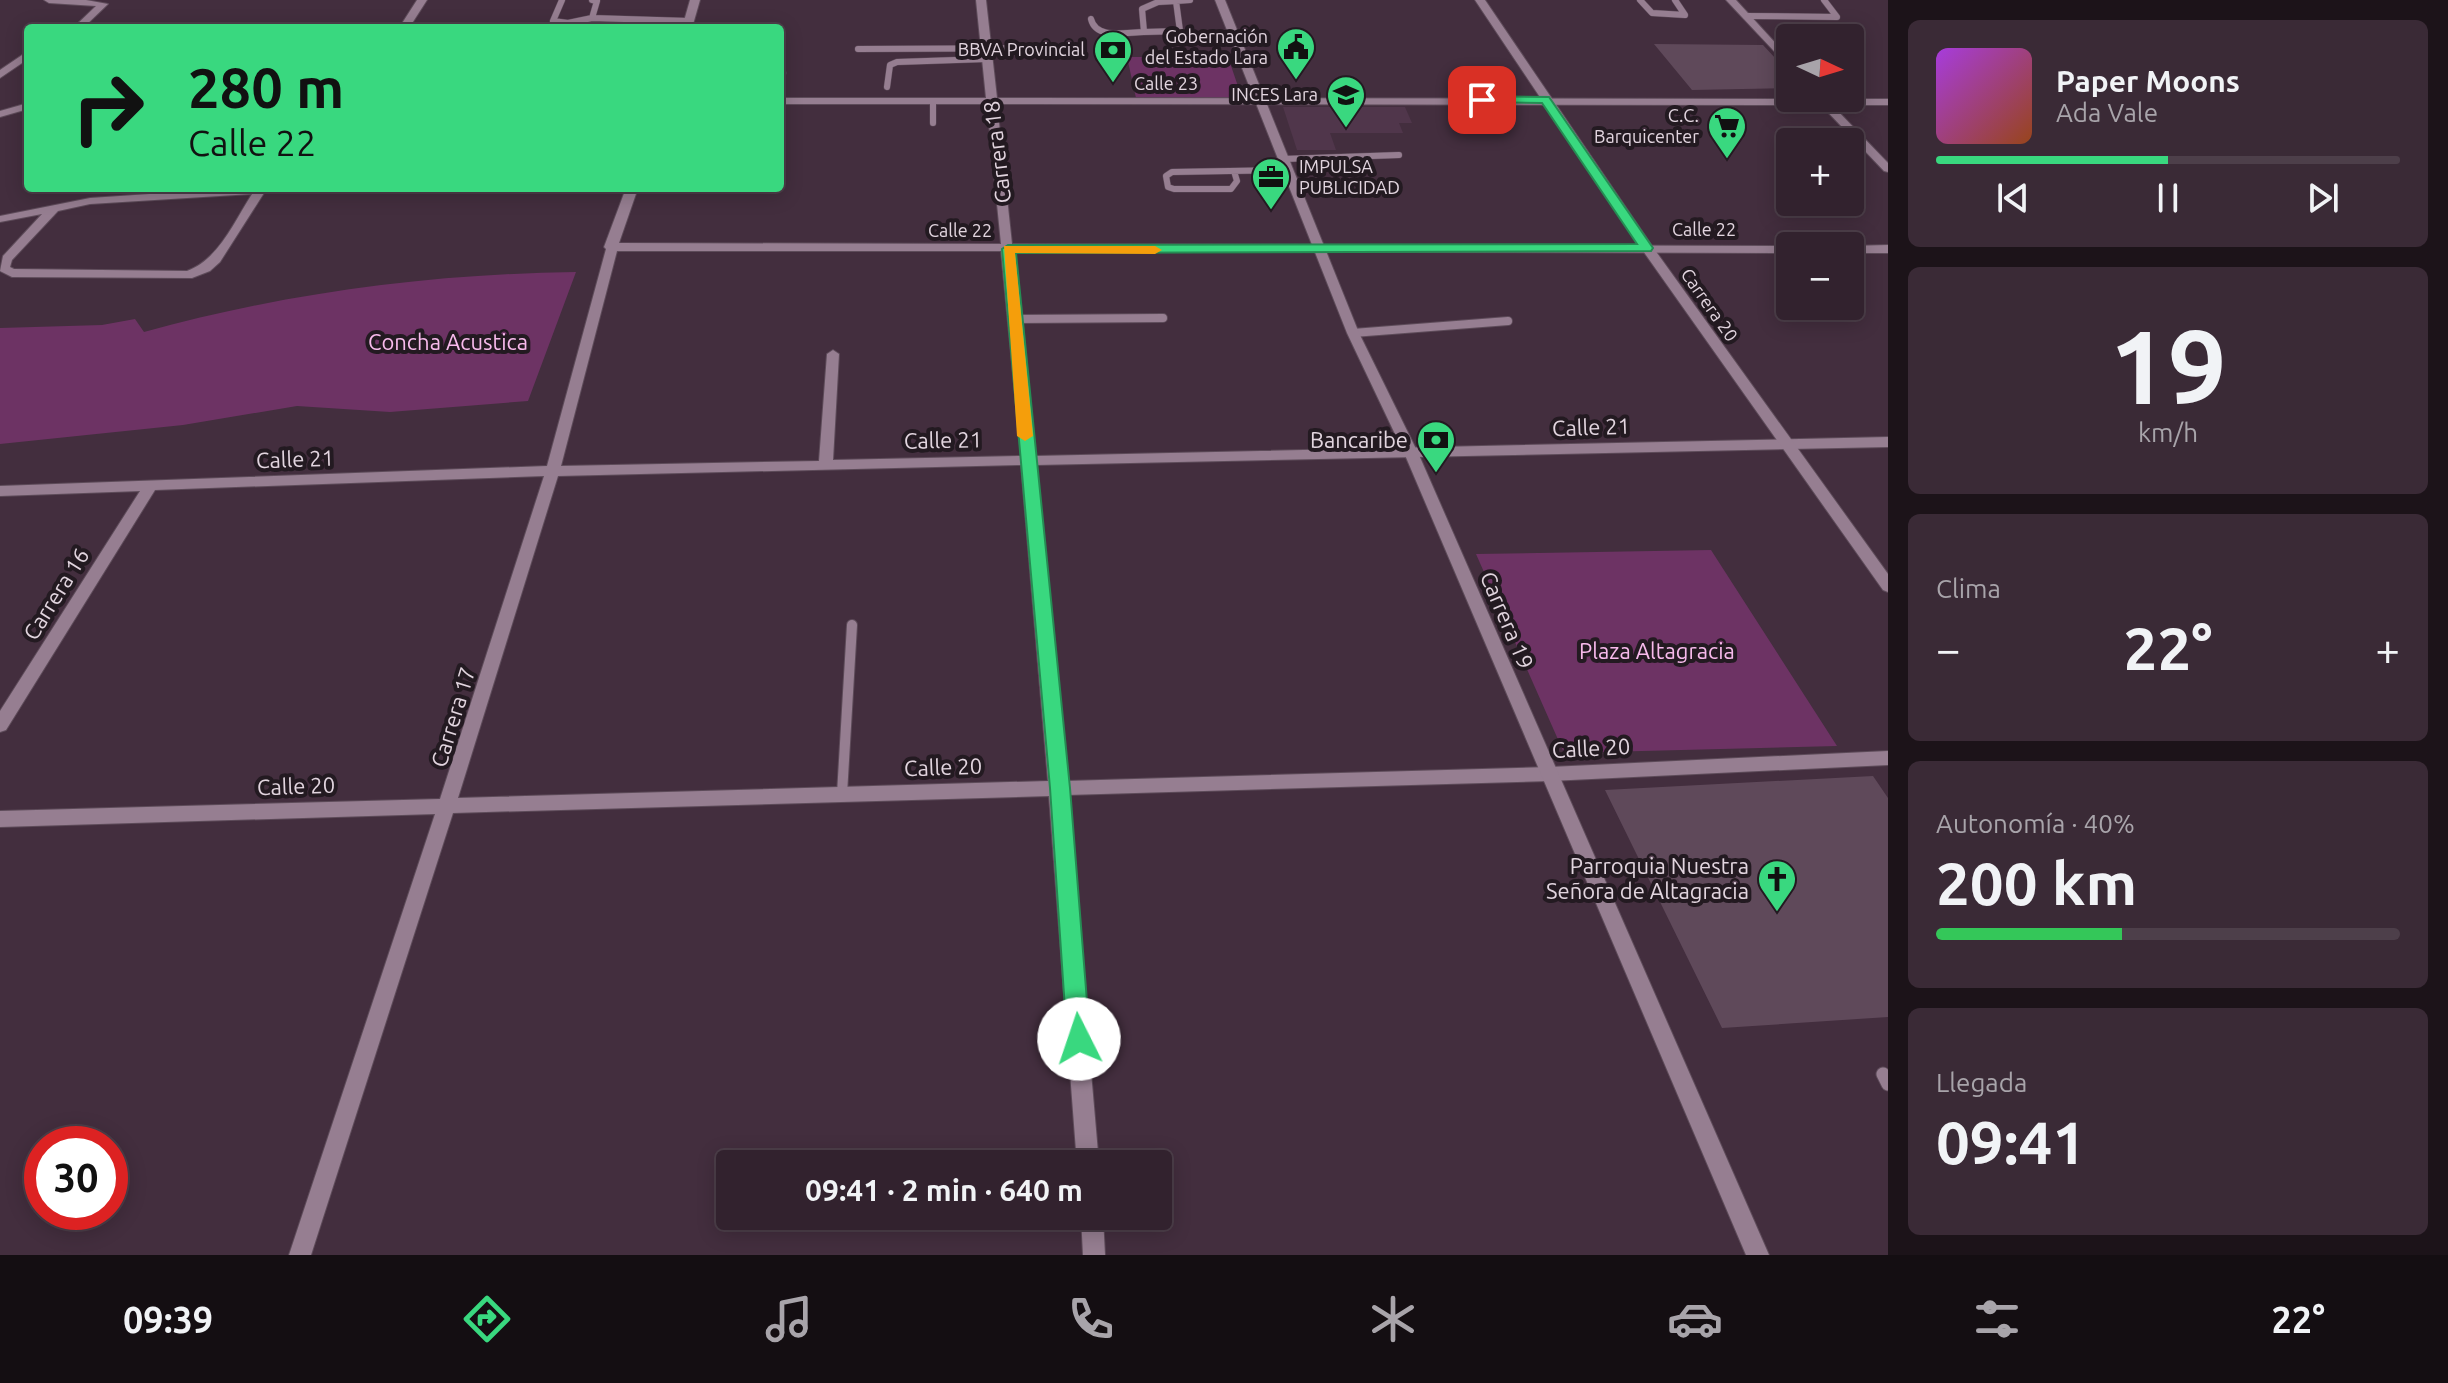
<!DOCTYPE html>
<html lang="es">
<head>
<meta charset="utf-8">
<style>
  body { margin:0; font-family:Ubuntu,sans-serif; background:#3a2a36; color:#f1f3f6; height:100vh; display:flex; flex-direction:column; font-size:30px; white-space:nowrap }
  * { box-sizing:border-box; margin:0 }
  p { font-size:26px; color:#a8a4aa }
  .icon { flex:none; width:44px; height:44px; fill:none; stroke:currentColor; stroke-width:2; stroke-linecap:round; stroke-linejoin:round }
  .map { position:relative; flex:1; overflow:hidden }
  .side { display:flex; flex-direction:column; gap:20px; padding:20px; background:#1c1319; width:560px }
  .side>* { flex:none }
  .guide { position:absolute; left:24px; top:24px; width:760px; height:168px; border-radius:8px; box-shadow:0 4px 20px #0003,0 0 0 2px #4d3f4a; background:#39d87f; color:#111; overflow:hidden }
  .needle { width:52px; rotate:94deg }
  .tools { position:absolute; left:1776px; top:24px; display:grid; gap:16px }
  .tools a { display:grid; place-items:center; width:88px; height:88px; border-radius:8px; background:#32222e; box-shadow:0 4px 20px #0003,0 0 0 2px #4d3f4a; font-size:40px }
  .speed { position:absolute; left:24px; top:1126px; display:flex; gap:16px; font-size:40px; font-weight:700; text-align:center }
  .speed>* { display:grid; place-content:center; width:104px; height:104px; border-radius:50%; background:#32222e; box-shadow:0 4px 20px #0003,0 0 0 2px #4d3f4a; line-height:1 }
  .speed .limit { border:12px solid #d22; background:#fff; color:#111 }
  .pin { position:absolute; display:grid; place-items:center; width:68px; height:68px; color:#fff; margin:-34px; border-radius:16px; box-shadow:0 4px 12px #0006 }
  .me { position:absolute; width:88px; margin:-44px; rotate:356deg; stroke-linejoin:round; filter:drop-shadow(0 0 6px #0008) }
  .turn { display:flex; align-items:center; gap:28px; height:168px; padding:0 32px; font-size:36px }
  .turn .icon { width:104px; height:104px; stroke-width:2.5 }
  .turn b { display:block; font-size:56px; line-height:68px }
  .big { font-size:60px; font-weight:600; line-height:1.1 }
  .side .widget { flex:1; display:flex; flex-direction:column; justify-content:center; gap:12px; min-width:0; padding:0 28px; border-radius:12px; background:#3a2a36 }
  .side .dial { align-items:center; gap:0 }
  .dial b { font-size:104px; line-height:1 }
  .song { display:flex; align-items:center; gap:24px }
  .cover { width:96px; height:96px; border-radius:12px; background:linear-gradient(135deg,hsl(280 70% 55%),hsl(20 70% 35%)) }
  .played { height:8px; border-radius:4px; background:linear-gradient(90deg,#39d87f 50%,#4d3f4a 50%) }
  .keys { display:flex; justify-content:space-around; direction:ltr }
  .heat { display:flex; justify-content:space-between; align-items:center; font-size:44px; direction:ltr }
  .charge { height:12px; border-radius:6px; background:linear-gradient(90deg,#34c759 40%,#4d3f4a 0) }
  .trip { position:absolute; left:716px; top:1150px; width:456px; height:80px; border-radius:8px; background:#32222e; box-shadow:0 4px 20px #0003,0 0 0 2px #4d3f4a; font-weight:600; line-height:80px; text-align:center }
  .tab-bar { display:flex; height:128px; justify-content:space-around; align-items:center; background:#140e12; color:#a8a4aa }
  .tab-bar .icon { width:56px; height:56px }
  .tab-bar .active { color:#39d87f }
  .tab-bar b { font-size:36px; color:#f1f3f6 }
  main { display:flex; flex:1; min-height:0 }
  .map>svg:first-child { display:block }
  .built { fill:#50364b }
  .green { fill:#6d3364 }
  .building { fill:#5f495a }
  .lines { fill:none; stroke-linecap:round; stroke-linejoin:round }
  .service-far3-casing { stroke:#5d4b59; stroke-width:7 }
  .service-far2-casing { stroke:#5d4b59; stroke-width:10 }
  .service-far1-casing { stroke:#5d4b59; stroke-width:12 }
  .service-casing { stroke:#5d4b59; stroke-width:15 }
  .minor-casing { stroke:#5d4b59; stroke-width:2 }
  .tertiary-casing { stroke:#5d4b59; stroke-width:2 }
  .service-far3 { stroke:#967e91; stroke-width:6 }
  .service-far2 { stroke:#967e91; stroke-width:8 }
  .service-far1 { stroke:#967e91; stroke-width:10 }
  .service { stroke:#967e91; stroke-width:13 }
  .minor { fill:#967e91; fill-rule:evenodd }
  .tertiary { fill:#967e91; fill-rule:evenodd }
  .route { fill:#39d87f; stroke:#258c53; stroke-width:2 }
  .slow { fill:#f59e0b }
  .labels { text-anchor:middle; stroke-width:8; stroke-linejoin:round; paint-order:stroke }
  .far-poi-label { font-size:18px; fill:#e2d5df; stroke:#231a21; text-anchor:end }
  .far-street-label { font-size:18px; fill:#e2d5df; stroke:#231a21 }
  .street-label { font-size:22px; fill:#e2d5df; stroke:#231a21 }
  .park-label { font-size:22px; fill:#f8baec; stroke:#231a21 }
  .poi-label { font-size:22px; fill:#e2d5df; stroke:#231a21; text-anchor:end }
</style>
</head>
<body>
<main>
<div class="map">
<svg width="1888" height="1255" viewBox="0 0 1888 1255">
  <rect width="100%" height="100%" fill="#432e3e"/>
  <path class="built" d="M1283 107H1405L1412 123H1399L1403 133H1330L1336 150H1297Z"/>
  <path class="green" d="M1127 57H1228L1242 98H1136Z
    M576 272 528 401 390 412 297 406 183 425 0 444V328L102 325 135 319 144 332C286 293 428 274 576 272Z
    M1711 550 1837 746 1564 753 1476 554Z"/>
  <path class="building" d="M1654 44 1763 45 1790 74V88L1692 90Z
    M1873 776 1888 798V1017L1722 1028 1605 790Z"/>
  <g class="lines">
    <g class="service-far3-casing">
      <path id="service-far3" d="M562 0 553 21 568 23 592 18 689 21
        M592 0 597 1 592 18
        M1640 0 1652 13 1685 15 1675 0
        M1176 1 1180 31 1144 32 1142 9 1158 2Z
        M1176 1 1190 0
        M1746 16 1837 17 1824 0
        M1091 19C1096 40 1126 32 1144 32
        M858 49 1082 48
        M780 71 783 73 780 82
        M887 87 890 65 897 62 986 59
        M933 101V123
        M1283 159 1399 155
        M1234 171 1237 181 1231 189H1174L1168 187 1166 176 1172 172 1287 170"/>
    </g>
    <g class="service-far2-casing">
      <path id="service-far2" d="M1015 319 1163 318
        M1353 333 1508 321"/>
    </g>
    <g class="service-far1-casing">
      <path id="service-far1" d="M842 794 852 625"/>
    </g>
    <g class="service-casing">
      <path id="service" d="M1883 1074 1888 1084"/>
    </g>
    <g class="minor-casing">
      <path id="minor" d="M44 0H86L108 4 83 28H73L96 6 49 3Z
        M417 0H427L409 28H399Z
        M690 0H700L692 28H682Z
        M976 0H986L997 98 1888 99V105H1832L1888 163V172L1884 171 1821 105 997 104 1012 244 1792 246H1790V253L1013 251 1035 456 1888 437V447L1036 465 1066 781 1550 767 1888 751V765L1550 781 1067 795 1099 1164H1077L1049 796 453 813 311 1255H289L435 814 0 827V811L440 799 544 476 155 490 6 730 0 732V711L140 491 0 496V486L547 466 606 249 604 247 626 188H638L619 243 1001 244 987 104H780V98H986ZM617 251H1001L1021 456 833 460 839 354 833 350 827 354 819 461 561 466ZM1021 465 1048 781 458 798 558 476Z
        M1726 0H1736L1790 59V68Z
        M28 51V59L0 78V70Z
        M28 103V109L0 117V111Z
        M239 188H296L290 191 264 193 220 262 210 271 192 278 12 277 0 271 3 256 42 214 0 222V216L90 198ZM252 194C234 222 219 259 187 271L14 269 10 267 12 260 58 211 90 204Z
        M1888 245V253H1850V246H1848Z
        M1081 1216H1103L1105 1255H1083Z"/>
    </g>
    <g class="tertiary-casing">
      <path id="tertiary" d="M1215 0H1225L1359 333 1419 455 1769 1255H1746L1405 455 1347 333Z
        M1475 0H1485L1652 246 1888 574V592L1883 590 1641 248Z"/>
    </g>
    <use href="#service-far3" class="service-far3"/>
    <use href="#service-far2" class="service-far2"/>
    <use href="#service-far1" class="service-far1"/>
    <use href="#service" class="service"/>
    <use href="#minor" class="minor"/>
    <use href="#tertiary" class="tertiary"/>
  </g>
  <path class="route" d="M1482 96 1549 97 1653 248 1651 251 1016 253 1070 788 1090 1039 1087 1047 1079 1050 1070 1047 1067 1039 1050 788 1002 249 1008 245 1637 244 1542 103 1478 102V97Z"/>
  <path class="slow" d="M1004 246H1155L1162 250 1155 254 1015 253 1033 436 1025 441 1017 436Z"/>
  <defs>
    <g id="civic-pin" transform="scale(2)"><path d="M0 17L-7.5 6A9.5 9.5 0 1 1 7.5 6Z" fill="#39d87f" stroke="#231a21"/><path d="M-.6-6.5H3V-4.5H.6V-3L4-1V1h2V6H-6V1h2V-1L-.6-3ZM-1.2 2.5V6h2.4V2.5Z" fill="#111"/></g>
    <g id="bank-pin" transform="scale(2)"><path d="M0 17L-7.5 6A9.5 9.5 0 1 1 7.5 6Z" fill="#39d87f" stroke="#231a21"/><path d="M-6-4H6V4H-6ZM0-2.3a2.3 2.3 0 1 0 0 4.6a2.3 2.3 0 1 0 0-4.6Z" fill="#111"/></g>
    <g id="university-pin" transform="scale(2)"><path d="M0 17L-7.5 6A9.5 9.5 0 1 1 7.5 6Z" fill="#39d87f" stroke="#231a21"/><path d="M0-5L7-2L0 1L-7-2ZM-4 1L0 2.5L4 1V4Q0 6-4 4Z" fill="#111"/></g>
    <g id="supermarket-pin" transform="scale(2)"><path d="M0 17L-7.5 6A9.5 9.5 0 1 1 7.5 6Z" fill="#39d87f" stroke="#231a21"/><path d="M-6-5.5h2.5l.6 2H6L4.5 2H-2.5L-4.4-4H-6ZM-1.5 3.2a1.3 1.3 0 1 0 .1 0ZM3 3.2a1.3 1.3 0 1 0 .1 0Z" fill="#111"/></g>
    <g id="office-pin" transform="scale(2)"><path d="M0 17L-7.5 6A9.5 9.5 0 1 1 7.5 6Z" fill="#39d87f" stroke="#231a21"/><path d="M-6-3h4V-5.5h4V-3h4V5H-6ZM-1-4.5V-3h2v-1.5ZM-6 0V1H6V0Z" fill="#111"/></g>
    <g id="church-pin" transform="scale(2)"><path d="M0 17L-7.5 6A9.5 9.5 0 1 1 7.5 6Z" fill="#39d87f" stroke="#231a21"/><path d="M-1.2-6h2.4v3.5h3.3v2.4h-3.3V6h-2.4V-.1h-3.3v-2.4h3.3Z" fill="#111"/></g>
  </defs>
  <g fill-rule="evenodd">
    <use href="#civic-pin" x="1296" y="47"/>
    <use href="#bank-pin" x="1113" y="50"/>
    <use href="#university-pin" x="1346" y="95"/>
    <use href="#supermarket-pin" x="1727" y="126"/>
    <use href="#office-pin" x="1271" y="177"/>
    <use href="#bank-pin" x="1436" y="440"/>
    <use href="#church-pin" x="1777" y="879"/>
  </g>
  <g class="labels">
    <g class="far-poi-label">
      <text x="1268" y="43">Gobernación<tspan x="1268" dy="21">del Estado Lara</tspan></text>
      <text x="1085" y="56">BBVA Provincial</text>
      <text x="1318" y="101">INCES Lara</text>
      <text x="1699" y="122">C.C.<tspan x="1699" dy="21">Barquicenter</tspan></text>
      <text x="1299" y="173" text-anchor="start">IMPULSA<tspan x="1299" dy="21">PUBLICIDAD</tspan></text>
    </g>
    <g class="far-street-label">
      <text x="1166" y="90">Calle 23</text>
      <text x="1704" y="236">Calle 22</text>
      <text x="960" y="237">Calle 22</text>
      <text transform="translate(1709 305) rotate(55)" y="6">Carrera 20</text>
    </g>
    <g class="street-label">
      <text transform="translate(997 152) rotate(-97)" y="8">Carrera 18</text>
      <text transform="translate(1591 427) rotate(-2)" y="8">Calle 21</text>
      <text transform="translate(943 440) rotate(-1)" y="8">Calle 21</text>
      <text transform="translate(295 459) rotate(-2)" y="8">Calle 21</text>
      <text transform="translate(56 594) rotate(-58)" y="8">Carrera 16</text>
      <text transform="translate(1507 620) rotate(67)" y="8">Carrera 19</text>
      <text transform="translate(453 717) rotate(-73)" y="8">Carrera 17</text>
      <text transform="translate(1591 748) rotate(-3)" y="8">Calle 20</text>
      <text transform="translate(943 767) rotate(-2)" y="8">Calle 20</text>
      <text transform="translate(296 786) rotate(-2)" y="8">Calle 20</text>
    </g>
    <g class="park-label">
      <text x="448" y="350">Concha Acustica</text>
      <text x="1657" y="659">Plaza Altagracia</text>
    </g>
    <g class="poi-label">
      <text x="1408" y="448">Bancaribe</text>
      <text x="1749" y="874">Parroquia Nuestra<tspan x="1749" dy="25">Señora de Altagracia</tspan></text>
    </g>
  </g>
</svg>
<div class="tools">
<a><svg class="needle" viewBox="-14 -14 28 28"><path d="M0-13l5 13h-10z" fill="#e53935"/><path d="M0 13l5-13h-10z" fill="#a8a4aa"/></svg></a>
<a>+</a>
<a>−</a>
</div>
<div class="speed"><div class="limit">30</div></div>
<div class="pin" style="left:1482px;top:100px;background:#d93025"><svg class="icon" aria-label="arrive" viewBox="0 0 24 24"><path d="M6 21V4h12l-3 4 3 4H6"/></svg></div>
<svg class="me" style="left:1079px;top:1039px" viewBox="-20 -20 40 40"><circle r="19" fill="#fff"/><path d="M0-13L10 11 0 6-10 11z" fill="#39d87f"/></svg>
<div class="trip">09:41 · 2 min · 640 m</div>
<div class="guide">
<div class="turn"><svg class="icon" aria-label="right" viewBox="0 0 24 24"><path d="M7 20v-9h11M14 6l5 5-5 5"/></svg><div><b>280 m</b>Calle 22</div></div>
</div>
</div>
<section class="side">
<div class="widget">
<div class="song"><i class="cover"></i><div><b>Paper Moons</b><p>Ada Vale</p></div></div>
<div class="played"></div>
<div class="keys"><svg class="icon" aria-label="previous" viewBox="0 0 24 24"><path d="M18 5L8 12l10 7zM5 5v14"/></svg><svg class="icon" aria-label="pause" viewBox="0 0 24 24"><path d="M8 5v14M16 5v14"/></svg><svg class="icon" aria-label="next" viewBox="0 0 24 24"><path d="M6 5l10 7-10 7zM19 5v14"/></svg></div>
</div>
<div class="widget dial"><b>19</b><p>km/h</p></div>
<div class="widget"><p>Clima</p>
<div class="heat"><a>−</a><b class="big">22°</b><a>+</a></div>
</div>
<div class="widget"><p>Autonomía · 40%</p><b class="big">200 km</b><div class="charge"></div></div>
<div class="widget"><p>Llegada</p><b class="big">09:41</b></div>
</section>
</main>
<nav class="tab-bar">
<b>09:39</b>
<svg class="icon active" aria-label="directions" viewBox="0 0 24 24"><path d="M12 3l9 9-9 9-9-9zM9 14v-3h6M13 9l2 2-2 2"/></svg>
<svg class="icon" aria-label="music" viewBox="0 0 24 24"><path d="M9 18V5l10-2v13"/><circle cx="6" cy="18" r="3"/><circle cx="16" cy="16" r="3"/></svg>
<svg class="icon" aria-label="phone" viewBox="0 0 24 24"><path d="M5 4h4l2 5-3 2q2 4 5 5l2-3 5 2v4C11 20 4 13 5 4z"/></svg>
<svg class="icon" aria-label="climate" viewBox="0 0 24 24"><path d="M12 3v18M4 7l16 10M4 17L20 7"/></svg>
<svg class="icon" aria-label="car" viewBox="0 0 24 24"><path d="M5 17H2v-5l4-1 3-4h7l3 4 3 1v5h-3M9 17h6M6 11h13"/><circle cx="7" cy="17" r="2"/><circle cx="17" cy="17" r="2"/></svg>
<svg class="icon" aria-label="filters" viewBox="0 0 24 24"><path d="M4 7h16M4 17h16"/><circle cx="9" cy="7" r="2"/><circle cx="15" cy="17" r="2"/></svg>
<b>22°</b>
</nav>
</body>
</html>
